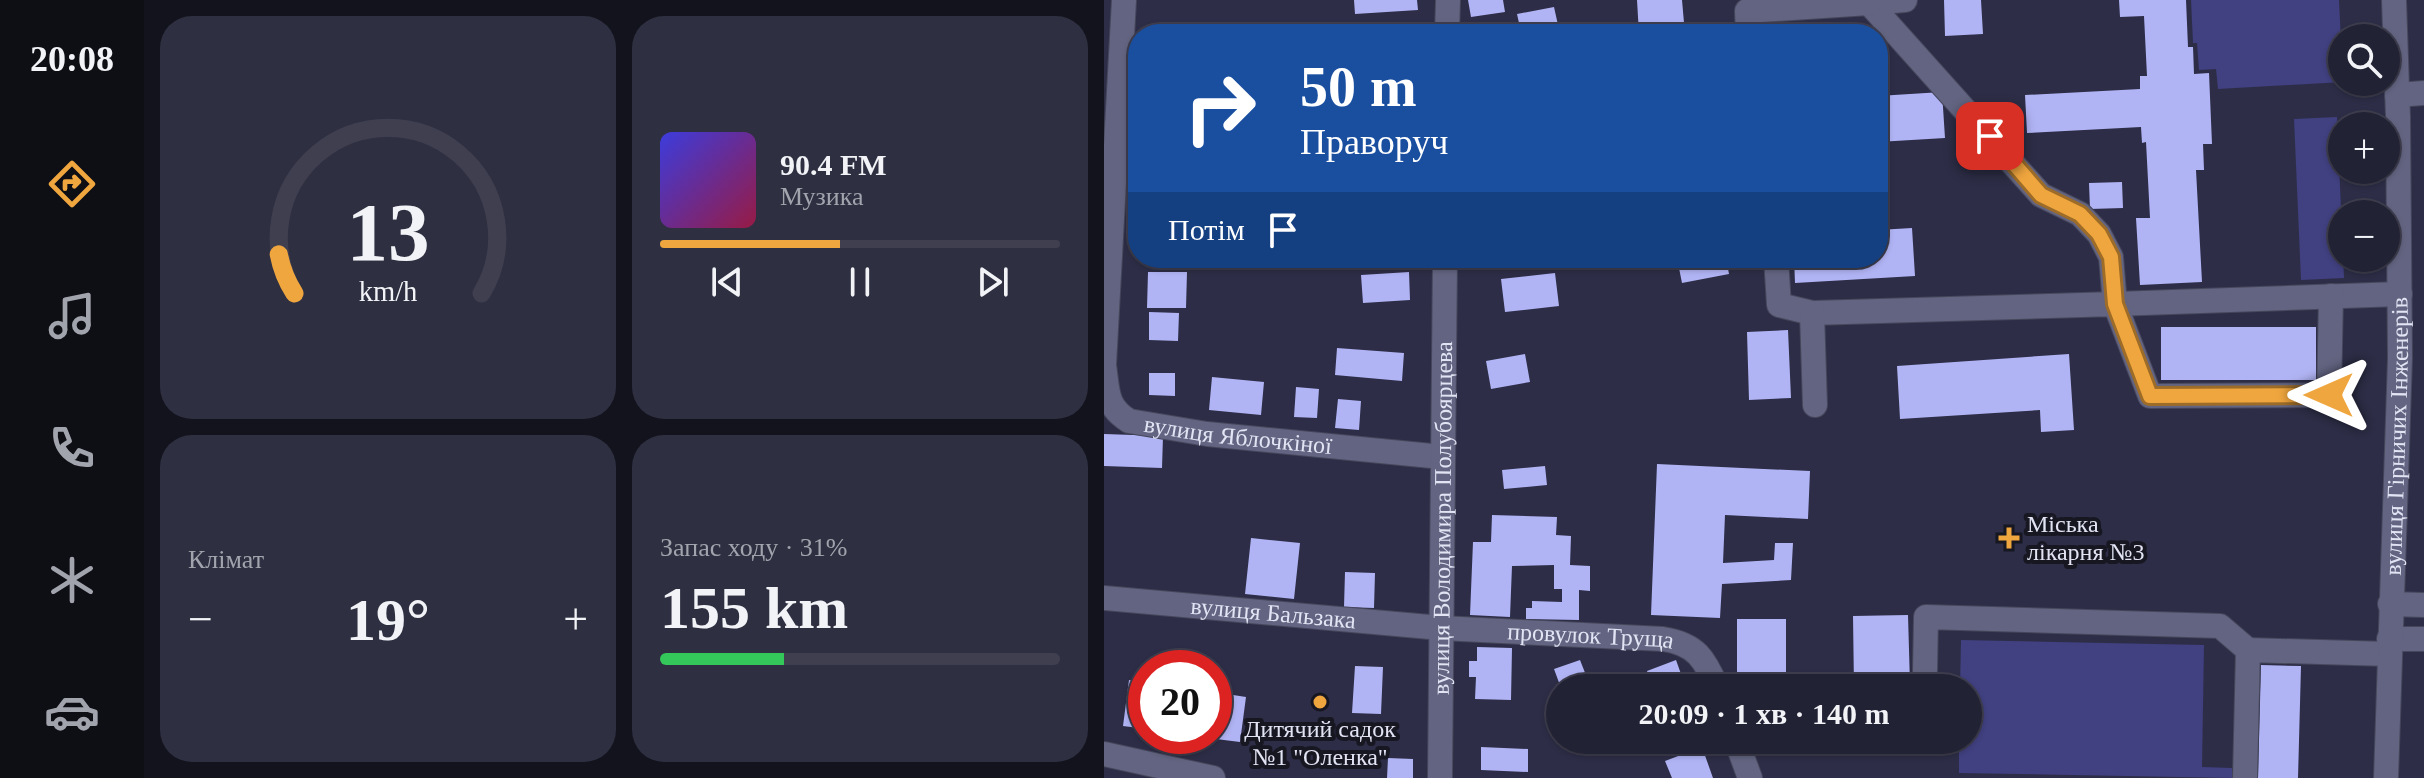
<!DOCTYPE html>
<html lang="uk">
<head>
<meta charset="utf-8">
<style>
  body { margin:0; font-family:Georgia,serif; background:#2e2f41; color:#f1f3f6; height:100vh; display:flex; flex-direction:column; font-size:30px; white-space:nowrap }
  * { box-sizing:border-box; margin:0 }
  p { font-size:26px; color:#a2a4ad }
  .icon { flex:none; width:44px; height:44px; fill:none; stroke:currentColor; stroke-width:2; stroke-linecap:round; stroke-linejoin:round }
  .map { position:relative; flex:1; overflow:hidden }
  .side { display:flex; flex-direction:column; gap:16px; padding:16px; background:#13131d; width:960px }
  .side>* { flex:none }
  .hud { position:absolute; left:24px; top:24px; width:760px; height:244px; border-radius:32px; box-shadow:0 2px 6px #0004,0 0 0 2px #3f3f50; background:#1a4fa0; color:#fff; overflow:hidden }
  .buttons { position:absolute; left:1224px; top:24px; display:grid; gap:16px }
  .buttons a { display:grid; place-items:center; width:72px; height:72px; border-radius:50%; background:#222235; box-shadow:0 2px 6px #0004,0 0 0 2px #3f3f50; font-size:40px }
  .speed { position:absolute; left:24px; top:650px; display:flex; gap:16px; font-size:40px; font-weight:700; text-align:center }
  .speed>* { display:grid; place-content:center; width:104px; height:104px; border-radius:50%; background:#222235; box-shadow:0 2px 6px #0004,0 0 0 2px #3f3f50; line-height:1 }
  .speed .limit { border:12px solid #d22; background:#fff; color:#111 }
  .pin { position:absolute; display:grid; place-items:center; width:68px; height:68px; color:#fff; margin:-34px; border-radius:16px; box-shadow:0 4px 12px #0006 }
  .me { position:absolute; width:88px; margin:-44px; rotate:270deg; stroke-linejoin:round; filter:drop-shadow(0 0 6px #0008) }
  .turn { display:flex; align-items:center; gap:28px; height:168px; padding:0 40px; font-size:36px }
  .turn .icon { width:104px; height:104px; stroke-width:2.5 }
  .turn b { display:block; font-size:56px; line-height:68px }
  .then { display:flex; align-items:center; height:76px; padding:0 40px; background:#0003; gap:16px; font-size:30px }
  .big { font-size:60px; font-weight:700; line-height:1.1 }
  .side .widget { flex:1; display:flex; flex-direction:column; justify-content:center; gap:12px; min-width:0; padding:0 28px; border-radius:32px; background:#2e2f41 }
  .side .dial { align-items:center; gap:0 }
  .dial svg { height:208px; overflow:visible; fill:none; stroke:#3f3f50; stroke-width:7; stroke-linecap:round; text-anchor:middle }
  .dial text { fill:#f1f3f6; stroke:none }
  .song { display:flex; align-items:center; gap:24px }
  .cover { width:96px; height:96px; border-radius:12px; background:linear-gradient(135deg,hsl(240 70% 55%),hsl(340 70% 35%)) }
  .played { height:8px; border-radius:4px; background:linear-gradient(90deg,#f0a63e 45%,#3f3f50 45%) }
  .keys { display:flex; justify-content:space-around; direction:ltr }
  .heat { display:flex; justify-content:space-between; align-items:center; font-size:44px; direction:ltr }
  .charge { height:12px; border-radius:6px; background:linear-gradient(90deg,#34c759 31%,#3f3f50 0) }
  .side .tiles { flex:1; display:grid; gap:16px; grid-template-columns:repeat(2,1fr) }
  .trip { position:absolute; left:442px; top:674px; width:436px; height:80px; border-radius:40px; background:#222235; box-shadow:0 2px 6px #0004,0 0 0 2px #3f3f50; font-weight:700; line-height:80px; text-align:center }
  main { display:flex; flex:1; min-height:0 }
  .tabs { display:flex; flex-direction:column; width:144px; justify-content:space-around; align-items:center; background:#0e0e15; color:#a2a4ad }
  .tabs .icon { width:56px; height:56px }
  .tabs .current { color:#f0a63e }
  .tabs b { font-size:36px; color:#f1f3f6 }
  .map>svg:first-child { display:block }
  .green { fill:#414080 }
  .building { fill:#b1b4f4 }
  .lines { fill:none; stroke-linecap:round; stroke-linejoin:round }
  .minor-casing { stroke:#46475c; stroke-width:26 }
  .minor { stroke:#626481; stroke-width:24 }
  .route-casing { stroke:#9c6c28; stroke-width:20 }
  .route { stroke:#f0a63e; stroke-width:14 }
  .poi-dot { fill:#f0a63e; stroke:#171722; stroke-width:3 }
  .labels { text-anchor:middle; stroke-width:8; stroke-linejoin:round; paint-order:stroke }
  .street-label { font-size:24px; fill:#e2e4f4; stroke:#171722 }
  .poi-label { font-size:24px; fill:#e2e4f4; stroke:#171722; text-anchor:start }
</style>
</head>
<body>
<main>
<nav class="tabs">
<b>20:08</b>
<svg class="icon current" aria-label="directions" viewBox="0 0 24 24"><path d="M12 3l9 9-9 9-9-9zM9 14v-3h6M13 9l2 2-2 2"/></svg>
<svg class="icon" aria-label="music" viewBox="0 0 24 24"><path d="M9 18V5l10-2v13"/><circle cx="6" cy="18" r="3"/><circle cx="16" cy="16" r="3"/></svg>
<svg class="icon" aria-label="phone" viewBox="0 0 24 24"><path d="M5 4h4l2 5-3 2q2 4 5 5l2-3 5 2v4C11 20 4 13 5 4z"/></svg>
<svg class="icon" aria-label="climate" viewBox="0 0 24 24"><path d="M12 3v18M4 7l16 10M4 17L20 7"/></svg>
<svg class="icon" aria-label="car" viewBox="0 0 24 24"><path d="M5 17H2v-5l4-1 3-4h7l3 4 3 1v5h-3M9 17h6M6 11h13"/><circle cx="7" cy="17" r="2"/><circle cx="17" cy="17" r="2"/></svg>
</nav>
<section class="side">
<div class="tiles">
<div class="widget dial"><svg viewBox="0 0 100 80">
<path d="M14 69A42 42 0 1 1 86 69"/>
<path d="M14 69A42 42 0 0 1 8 54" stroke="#f0a63e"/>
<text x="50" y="56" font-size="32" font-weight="700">13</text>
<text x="50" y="72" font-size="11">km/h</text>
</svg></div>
<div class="widget">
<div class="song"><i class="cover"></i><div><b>90.4 FM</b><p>Музика</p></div></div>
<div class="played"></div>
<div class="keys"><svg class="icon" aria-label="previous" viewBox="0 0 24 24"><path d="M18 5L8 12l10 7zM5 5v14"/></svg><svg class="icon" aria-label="pause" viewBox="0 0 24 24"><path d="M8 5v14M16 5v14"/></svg><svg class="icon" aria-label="next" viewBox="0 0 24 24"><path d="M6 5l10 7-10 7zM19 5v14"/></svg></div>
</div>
<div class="widget"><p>Клімат</p>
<div class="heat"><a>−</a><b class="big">19°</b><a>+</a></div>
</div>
<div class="widget"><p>Запас ходу · 31%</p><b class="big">155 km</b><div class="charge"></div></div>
</div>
</section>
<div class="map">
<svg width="1320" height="778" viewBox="0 0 1320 778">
  <rect width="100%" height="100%" fill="#2d2d47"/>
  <path class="green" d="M1087 0H1235L1239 82 1114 89 1112 69 1095 70 1093 43H1089Z
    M1233 117 1240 278 1197 280 1190 119Z
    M857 640 1100 645 1098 767 1128 768V778L855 773V740H864V688H856Z"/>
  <path class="building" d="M250 0H313L314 10 251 14Z
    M364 0H399L401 12 367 17Z
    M533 0H578L581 34H535Z
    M840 0H877L879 34 841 36Z
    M1015 0H1082L1084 47H1089L1090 74 1105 73 1108 144H1099L1100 170H1092L1098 282 1036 285 1032 218H1046L1042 142 1038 143 1037 127 923 133 921 95 1036 89V76H1043L1040 16 1016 17Z
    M450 7 454 25 417 32 413 14Z
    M838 92 841 138 774 142V96Z
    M1018 182 1019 208 986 209 985 183Z
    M808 228 811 276 691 283 690 258H774V230Z
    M183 258H212V264L183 263Z
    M573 258H622L625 274 578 283Z
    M44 272H83L82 308H43Z
    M305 272 306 300 259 303 257 275Z
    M451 273 455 306 401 312 397 279Z
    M45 312 75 313 74 341 45 340Z
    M1057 327H1212V380H1057Z
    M684 330 687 398 645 400 643 332Z
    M233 348 300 353 298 381 231 375Z
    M421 354 426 382 387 389 382 361Z
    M965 354 970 430 937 432 936 410 796 419 793 366Z
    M45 373H71V396L45 395Z
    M108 377 160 382 157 415 105 410Z
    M192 387 215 389 213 418 190 417Z
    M234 399 257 401 255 430 231 428Z
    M0 434 59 436 58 468 0 466Z
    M553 464 706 471 704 519 621 515 619 563 670 560 671 543H689L687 580 618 584 616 618 547 615Z
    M441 466 443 485 400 489 398 470Z
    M388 515 453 517 452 535 467 536 466 565 486 566V591L475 590V620L422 619V608H428V601L458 602V589H450V565L408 566 406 617 366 615 369 542H387Z
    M147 538 196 543 190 599 141 594Z
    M241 572 271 573 270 608 240 607Z
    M804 615 806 685H823V688H750L749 616Z
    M633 619H682V683H633Z
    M373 647 408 648 407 700 371 699 372 677H365V661H373Z
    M476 660 487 688H457L450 669Z
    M572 660 582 688H549L543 671Z
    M1157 665 1197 666 1194 778H1154Z
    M251 666 279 667 277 714 248 713Z
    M25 680 42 683V729L19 726Z
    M110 692 142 697 136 742 104 738V736H110Z
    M377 747 424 749V772L377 770Z
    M598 747 609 778H568L561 761Z
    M284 758 309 759V778H283Z"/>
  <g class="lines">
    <g class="minor-casing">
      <g id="minor">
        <path id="s1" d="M20 0 0 365C4 391 1 406 25 421L103 434 338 457"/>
        <path d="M801 0 765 3 937 195 976 214 995 234 1007 257 1011 304 1296 294"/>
        <path d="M343 34 344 0"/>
        <path d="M644 34 643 11 765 3"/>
        <path d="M1293 95 1320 93"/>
        <path d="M672 258 675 305 708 313 1011 304 1046 396 1225 395 1227 296"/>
        <path d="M708 313 711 405"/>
        <path id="s2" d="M0 598 337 628 559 639C592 644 601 659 613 688"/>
        <path d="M1286 604 1320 605"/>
        <path d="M1285 639H1320"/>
        <path d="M821 671 822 617 1116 626 1144 650"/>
        <path d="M632 740 646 778"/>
        <path d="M0 754 109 778"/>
        <path id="s3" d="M336 778 341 258"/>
        <path d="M1141 778 1144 650 1285 654"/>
        <path id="s4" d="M1282 778 1296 358 1294 117 1290 0"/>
      </g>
    </g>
    <use href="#minor" class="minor"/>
  </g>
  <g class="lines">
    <g class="route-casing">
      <path id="route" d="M886 136 937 195 976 214 995 234 1007 257 1011 304 1046 396 1225 395"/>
    </g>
    <use href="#route" class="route"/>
  </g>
  <g class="poi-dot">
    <path d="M901 526h8v8h8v8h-8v8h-8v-8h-8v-8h8z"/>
    <circle cx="216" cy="702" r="8"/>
  </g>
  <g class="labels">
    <g class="street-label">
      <text dy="8" stroke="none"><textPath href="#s1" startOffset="540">вулиця Яблочкіної</textPath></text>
      <text dy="8" stroke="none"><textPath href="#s4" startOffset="342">вулиця Гірничих Інженерів</textPath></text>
      <text dy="8" stroke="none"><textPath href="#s3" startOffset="260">вулиця Володимира Полубоярцева</textPath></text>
      <text dy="8" stroke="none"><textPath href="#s2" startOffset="170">вулиця Бальзака</textPath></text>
      <text dy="8" stroke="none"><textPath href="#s2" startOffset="488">провулок Труща</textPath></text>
    </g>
    <g class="poi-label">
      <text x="923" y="532">Міська<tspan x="923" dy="28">лікарня №3</tspan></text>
      <text x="216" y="737" text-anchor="middle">Дитячий садок<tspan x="216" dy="28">№1 "Оленка"</tspan></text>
    </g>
  </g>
</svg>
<div class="buttons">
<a><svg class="icon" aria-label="search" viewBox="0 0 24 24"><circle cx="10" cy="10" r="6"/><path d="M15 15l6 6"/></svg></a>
<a>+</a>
<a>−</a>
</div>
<div class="speed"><div class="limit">20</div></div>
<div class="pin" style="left:886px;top:136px;background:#d93025"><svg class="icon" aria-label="arrive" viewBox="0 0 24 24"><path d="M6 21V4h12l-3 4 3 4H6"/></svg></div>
<svg class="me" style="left:1225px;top:395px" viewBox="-20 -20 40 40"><path d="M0-17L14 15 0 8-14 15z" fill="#f0a63e" stroke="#fff" stroke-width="4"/></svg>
<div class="trip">20:09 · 1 хв · 140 m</div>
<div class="hud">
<div class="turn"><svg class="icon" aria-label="right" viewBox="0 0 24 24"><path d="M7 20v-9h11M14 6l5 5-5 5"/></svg><div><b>50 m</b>Праворуч</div></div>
<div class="then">Потім<svg class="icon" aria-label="arrive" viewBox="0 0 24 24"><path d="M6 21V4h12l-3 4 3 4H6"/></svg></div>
</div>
</div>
</main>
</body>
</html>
